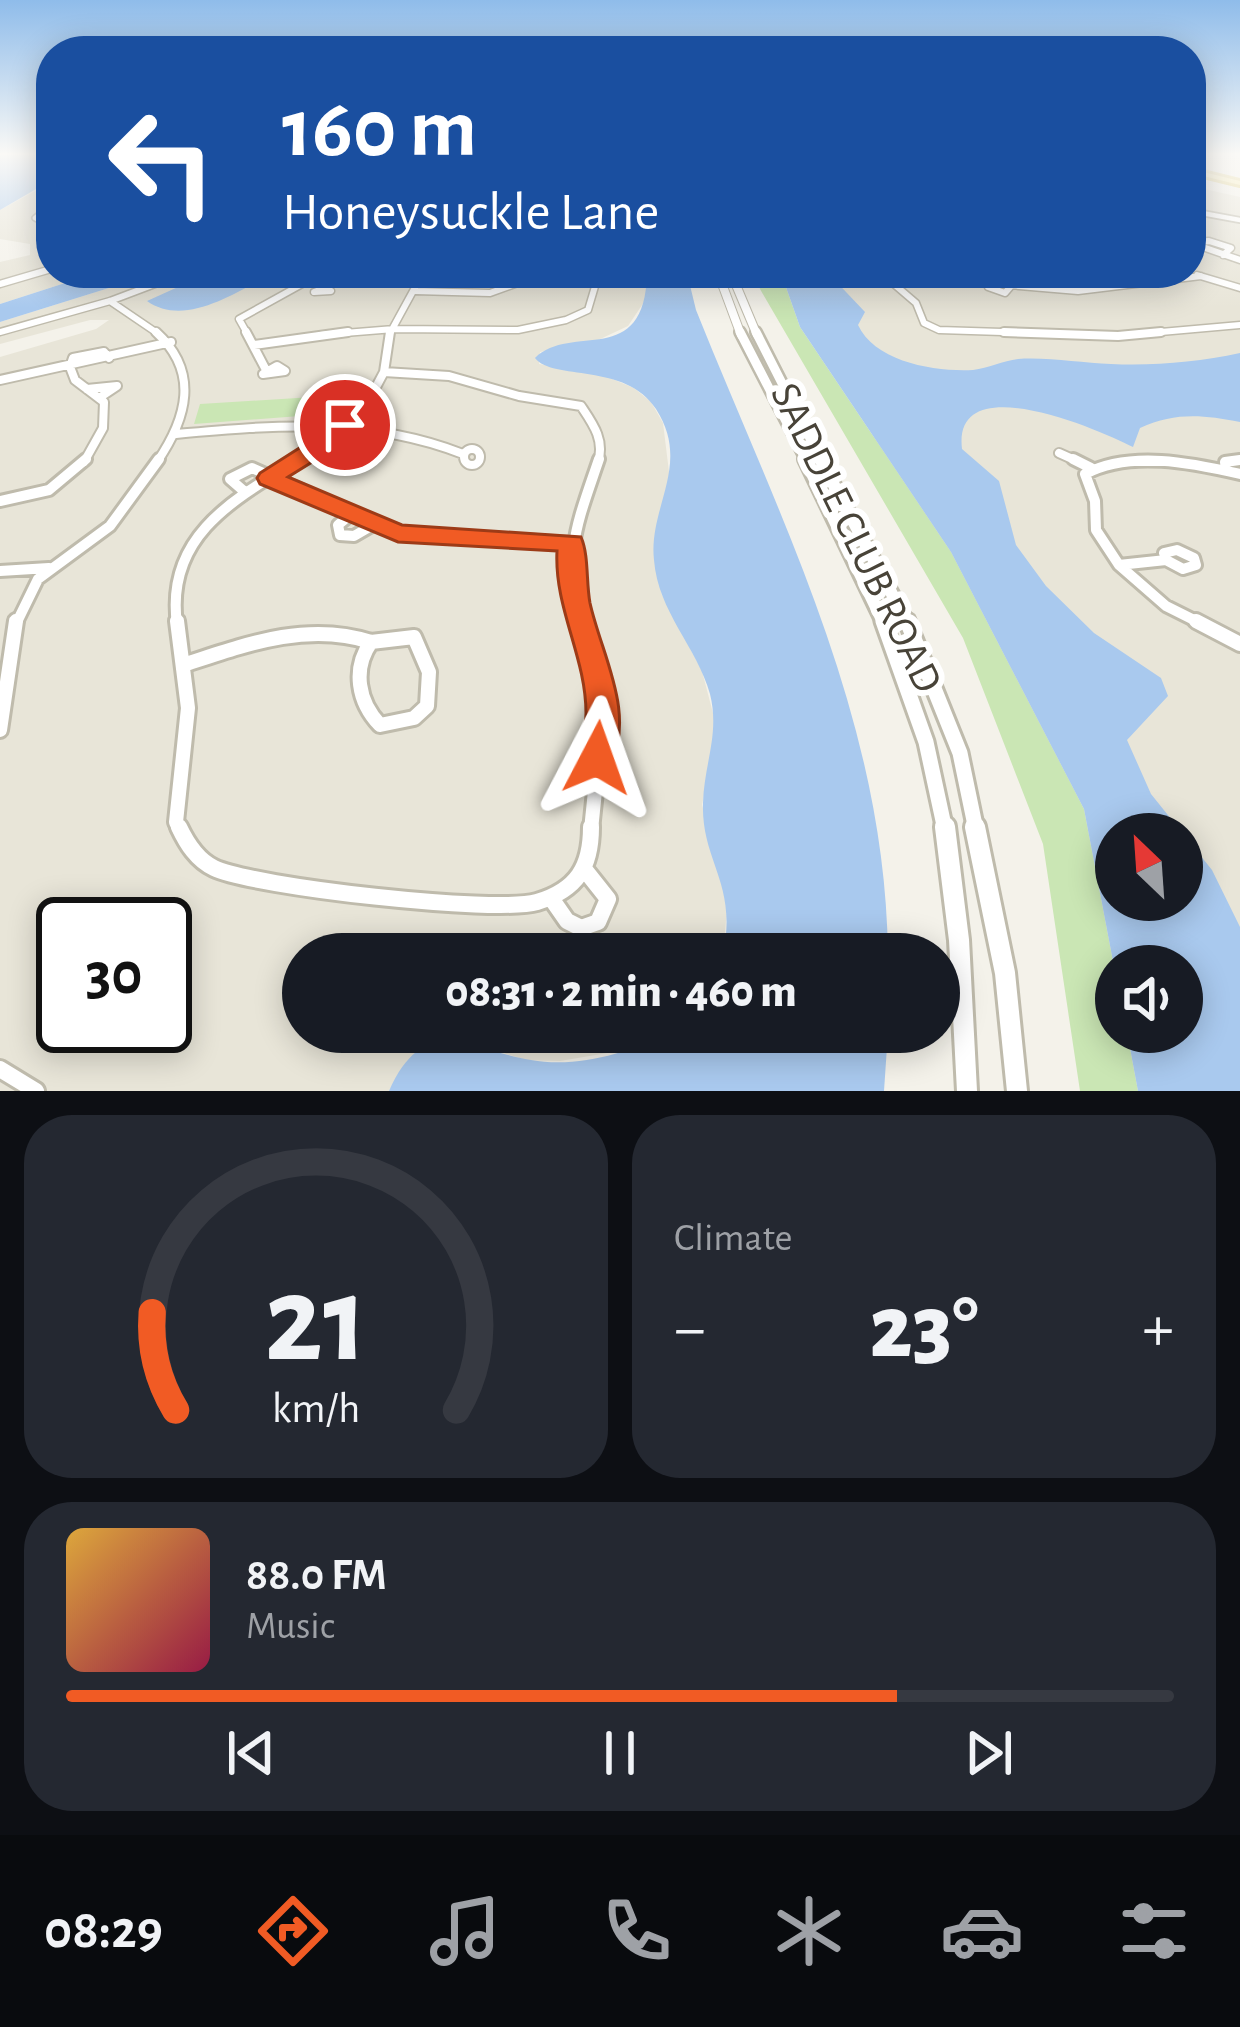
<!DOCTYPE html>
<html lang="en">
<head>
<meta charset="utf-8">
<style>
  body { margin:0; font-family:"Alegreya Sans",sans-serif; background:#242831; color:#f1f3f6; height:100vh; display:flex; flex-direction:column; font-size:45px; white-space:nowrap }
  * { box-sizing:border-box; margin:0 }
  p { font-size:39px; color:#9ea1a6 }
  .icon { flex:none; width:66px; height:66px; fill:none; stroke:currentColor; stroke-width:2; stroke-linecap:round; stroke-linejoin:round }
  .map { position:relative; height:1091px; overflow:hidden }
  .side { display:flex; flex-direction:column; gap:24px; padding:24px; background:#0d0f14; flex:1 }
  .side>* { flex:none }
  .top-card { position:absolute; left:36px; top:36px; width:1170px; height:252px; border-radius:48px; box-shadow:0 6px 30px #0003; background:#1a4fa0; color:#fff; overflow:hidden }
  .needle { width:78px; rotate:335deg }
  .controls { position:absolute; left:1095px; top:813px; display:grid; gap:24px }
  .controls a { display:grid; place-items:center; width:108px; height:108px; border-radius:50%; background:#171b24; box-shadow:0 6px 30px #0003; font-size:60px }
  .speed { position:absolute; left:36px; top:897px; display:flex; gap:24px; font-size:60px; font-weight:700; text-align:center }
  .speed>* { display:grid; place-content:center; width:156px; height:156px; border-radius:50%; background:#171b24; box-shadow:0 6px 30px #0003; line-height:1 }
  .speed .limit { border:6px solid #111; border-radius:18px; background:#fff; color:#111 }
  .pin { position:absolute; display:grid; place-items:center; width:102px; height:102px; color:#fff; margin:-51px; border:6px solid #fff; border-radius:50%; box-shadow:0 3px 12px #0007 }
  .me { position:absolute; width:132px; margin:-66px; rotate:4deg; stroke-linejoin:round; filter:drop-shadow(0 0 9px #0008) }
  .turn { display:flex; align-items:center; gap:42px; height:252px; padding:0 48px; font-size:54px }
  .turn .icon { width:156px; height:156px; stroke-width:2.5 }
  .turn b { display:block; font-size:84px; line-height:102px }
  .big { font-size:90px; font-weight:800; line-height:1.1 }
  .side .widget { flex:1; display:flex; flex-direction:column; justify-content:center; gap:18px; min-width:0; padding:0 42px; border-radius:48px; background:#242831 }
  .side .dial { align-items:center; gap:0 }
  .dial svg { height:312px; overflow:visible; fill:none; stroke:#363941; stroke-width:7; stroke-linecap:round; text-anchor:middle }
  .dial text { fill:#f1f3f6; stroke:none }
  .song { display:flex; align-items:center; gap:36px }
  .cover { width:144px; height:144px; border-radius:18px; background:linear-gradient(135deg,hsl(40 70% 55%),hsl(340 70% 35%)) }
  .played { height:12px; border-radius:6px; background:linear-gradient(90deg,#f15b24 75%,#363941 75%) }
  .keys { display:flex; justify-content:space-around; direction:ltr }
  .heat { display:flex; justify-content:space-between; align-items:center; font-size:66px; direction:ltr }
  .side .tiles { flex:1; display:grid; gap:24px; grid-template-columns:1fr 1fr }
  .widget:last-child { grid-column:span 2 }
  .trip { position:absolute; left:282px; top:933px; width:678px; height:120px; border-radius:60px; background:#171b24; box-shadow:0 6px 30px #0003; font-weight:800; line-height:120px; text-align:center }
  .menu { display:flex; height:192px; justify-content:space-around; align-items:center; background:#090b0e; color:#9ea1a6 }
  .menu .icon { width:84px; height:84px }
  .menu .selected { color:#f15b24 }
  .menu b { font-size:54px; color:#f1f3f6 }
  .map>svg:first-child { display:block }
  .residential { fill:#e8e5d8; fill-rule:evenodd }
  .green { fill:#cae6b4 }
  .water { fill:#a9c9ee; fill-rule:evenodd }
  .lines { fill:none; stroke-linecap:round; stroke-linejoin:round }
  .minor-far5-casing { stroke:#bfbbac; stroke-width:8 }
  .minor-far4-casing { stroke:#bfbbac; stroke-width:9 }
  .minor-far3-casing { stroke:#bfbbac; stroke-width:12 }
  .minor-far2-casing { stroke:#bfbbac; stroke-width:16 }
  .minor-far1-casing { stroke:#bfbbac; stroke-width:20 }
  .minor-casing { stroke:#bfbbac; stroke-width:22 }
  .tertiary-far4-casing { stroke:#bfbbac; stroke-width:10 }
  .tertiary-far3-casing { stroke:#bfbbac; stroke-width:14 }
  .tertiary-far2-casing { stroke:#bfbbac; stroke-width:18 }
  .tertiary-far1-casing { stroke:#bfbbac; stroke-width:21 }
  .tertiary-casing { stroke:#bfbbac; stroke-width:26 }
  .primary-casing { stroke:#dfca6d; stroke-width:6 }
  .minor-far5 { stroke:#fff; stroke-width:4.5 }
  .minor-far4 { stroke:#fff; stroke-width:6 }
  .minor-far3 { stroke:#fff; stroke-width:8 }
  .minor-far2 { stroke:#fff; stroke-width:10 }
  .minor-far1 { stroke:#fff; stroke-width:14 }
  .minor { stroke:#fff; stroke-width:16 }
  .tertiary-far4 { stroke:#fff; stroke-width:8 }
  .tertiary-far3 { stroke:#fff; stroke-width:9 }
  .tertiary-far2 { stroke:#fff; stroke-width:12 }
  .tertiary-far1 { stroke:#fff; stroke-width:15 }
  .tertiary { stroke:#fff; stroke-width:20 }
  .primary { fill:#faeb9d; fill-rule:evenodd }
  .route { fill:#f15b24; stroke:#9d3b17; stroke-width:3 }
  .labels { text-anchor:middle; stroke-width:12; stroke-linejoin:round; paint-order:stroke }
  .street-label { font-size:42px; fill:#484338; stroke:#fff }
</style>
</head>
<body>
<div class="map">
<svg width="1240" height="1091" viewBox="0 0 1240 1091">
  <rect width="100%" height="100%" fill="#f4f2ea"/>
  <path class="residential" d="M51 160V273H96L0 304V262L30 255V244L0 239V210L39 189 45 181 39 168Z
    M1191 186 1240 197V1091H1138L1127 1032H1182V966H1116V977L1084 809 781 273H1191ZM1116 834H1182V900H1116Z
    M157 273H647L646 299 628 326 596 341 540 352 539 364 598 373 634 388 651 402 663 423 670 480 654 543 662 595 702 671 714 717 715 740 702 805 728 898 723 954H303V1032H667L631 1049 560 1061 526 1060 469 1042 428 1045 407 1061 389 1091H0V357L96 329 109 320H90L0 344V322ZM63 924H165V1026H63Z"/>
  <path class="green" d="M756 273H781L800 327 951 552 1084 809 1116 977V1032H1127L1138 1091H1080L1043 844 963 638 760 289Z
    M313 397 300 416 194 424 200 404Z"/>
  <path class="water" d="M0 155H51L40 168 46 177 43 185 0 210Z
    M96 273H157L0 322V304Z
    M209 273H273C237 292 185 328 147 301Z
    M647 273H687L696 310C781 522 885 720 888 954H723C738 883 701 862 703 803 704 764 720 734 710 694 697 647 658 612 654 560 648 507 692 465 656 409 626 362 552 381 535 358 571 322 645 370 647 273Z
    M781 273H828L865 312 858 325C875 362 935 372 973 370 988 368 1003 361 1018 359 1048 357 1081 363 1111 364 1154 366 1198 362 1240 353V422C1203 415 1175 412 1140 428L1133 447C1102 431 952 365 962 449L999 481 1016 545 1046 586 1094 633 1161 678 1168 696 1127 740 1151 794 1212 870 1240 927V1091H1138L1127 1032H1182V966H1116V977L1084 809 951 552 800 327ZM1116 834H1182V900H1116Z
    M667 1032H888L884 1091H389C424 1011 471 1050 531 1060 576 1068 629 1054 667 1032Z"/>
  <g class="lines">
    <g class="minor-far5-casing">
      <path id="minor-far5" d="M51 205 35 218 51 226
        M1191 211 1240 220"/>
    </g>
    <g class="minor-far4-casing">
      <path id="minor-far4" d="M1191 242 1209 241 1231 248 1223 255
        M1194 244 1240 260
        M881 273 916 303 924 323 939 330 1093 335
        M882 274 1078 291 1201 276
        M1197 275 1240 288
        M990 283 988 287 1005 293 1011 286
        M0 284 51 269
        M325 288 331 291 314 292Z
        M415 291 490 293 515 284 519 273
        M110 301 160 335
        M0 332 110 301 184 273
        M248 335 239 319 322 273
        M320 335 394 329 518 330 566 320 588 310 599 273
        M389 335 418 282 412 273
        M1127 335 1240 325"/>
    </g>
    <g class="minor-far3-casing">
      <path id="minor-far3" d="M156 332C200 372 187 418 157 462
        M246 332 266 370
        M1004 332 1118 336 1161 332
        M254 345 348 332
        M277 366 285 371 263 374Z
        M70 367 73 358 104 352 109 358
        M70 367 75 380 104 402 103 428 84 462
        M384 372 449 376 519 396 581 406C593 424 605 440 598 462
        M384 372 390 332
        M0 380 171 342
        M87 389 117 386 99 398
        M176 434C275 425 369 417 463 454
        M464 457a8 8 0 1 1 16 0a8 8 0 1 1-16 0Z
        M1059 453 1079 462
        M295 462C334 439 364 414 384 372
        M1124 462H1166
        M1225 462 1240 460"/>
    </g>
    <g class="minor-far2-casing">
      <path id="minor-far2" d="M1073 459 1091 468
        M1226 470 1225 462 1240 460
        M245 492 230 479 252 468 398 533 571 543
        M0 501 49 490 86 459
        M350 515 338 525 340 535 354 536 373 525
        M1177 550 1194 558 1196 565 1183 569 1166 560 1164 553Z
        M1119 565 1166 560
        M0 571 49 568
        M16 624 38 579 110 526 159 459
        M177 624C165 536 234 499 300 459
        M582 624C564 550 575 530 599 459
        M1202 624 1166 606 1119 565 1096 530 1095 501 1085 474C1130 450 1192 463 1240 474"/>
    </g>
    <g class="minor-far1-casing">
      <path id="minor-far1" d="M177 621 188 708 176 822 180 830
        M581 621 603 713 591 830
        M1196 621 1240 644
        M414 637 429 672 427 706 414 718 380 725C358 702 352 669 371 642Z
        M183 665C244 645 307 621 371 642
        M0 730 16 621"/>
    </g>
    <g class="minor-casing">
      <path id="minor" d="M179 827C187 844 197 860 214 868 254 887 496 914 537 902 577 890 591 867 591 827
        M551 898 567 921 581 928 598 922 608 899 585 870
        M0 1069 36 1091"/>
    </g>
    <g class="tertiary-far4-casing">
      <path id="tertiary-far4" d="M718 273 741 335
        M731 273 757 335"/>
    </g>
    <g class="tertiary-far3-casing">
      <path id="tertiary-far3" d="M740 332 807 462
        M756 332 822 462"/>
    </g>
    <g class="tertiary-far2-casing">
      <path id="tertiary-far2" d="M805 459 884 624
        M820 459 908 624"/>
    </g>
    <g class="tertiary-far1-casing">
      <path id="tertiary-far1" d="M883 621 926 742 945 830
        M907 621 960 753 976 830"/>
    </g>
    <g class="tertiary-casing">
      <path id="tertiary" d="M945 827 959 940 967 1091
        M975 827 1005 973 1017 1091"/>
    </g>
    <g class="primary-casing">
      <path id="primary" d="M1191 169 1240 181V185L1191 173Z"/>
    </g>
    <use href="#minor-far5" class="minor-far5"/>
    <use href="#minor-far4" class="minor-far4"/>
    <use href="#minor-far3" class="minor-far3"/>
    <use href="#minor-far2" class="minor-far2"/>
    <use href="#minor-far1" class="minor-far1"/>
    <use href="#minor" class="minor"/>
    <use href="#tertiary-far4" class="tertiary-far4"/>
    <use href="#tertiary-far3" class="tertiary-far3"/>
    <use href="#tertiary-far2" class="tertiary-far2"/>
    <use href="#tertiary-far1" class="tertiary-far1"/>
    <use href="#tertiary" class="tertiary"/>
    <use href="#primary" class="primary"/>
  </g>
  <linearGradient id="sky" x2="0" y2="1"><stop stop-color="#8fbcea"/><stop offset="0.5" stop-color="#faf9f6"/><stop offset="1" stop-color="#faf9f6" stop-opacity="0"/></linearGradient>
  <rect width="1240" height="308" fill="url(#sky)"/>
  <path class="route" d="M345 419 357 425 338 446 288 477 402 525 581 537C589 555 586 582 590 603 602 657 637 713 609 769L597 774 584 769C575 750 586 733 586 713 586 657 554 608 557 551L398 542 260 484 257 478 260 473Z"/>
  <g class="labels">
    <g class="street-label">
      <text transform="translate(858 537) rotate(64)" y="15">SADDLE CLUB ROAD</text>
    </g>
  </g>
</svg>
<div class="controls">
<a><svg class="needle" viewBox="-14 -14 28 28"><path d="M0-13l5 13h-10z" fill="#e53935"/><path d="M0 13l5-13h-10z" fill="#9ea1a6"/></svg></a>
<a><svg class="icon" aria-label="sound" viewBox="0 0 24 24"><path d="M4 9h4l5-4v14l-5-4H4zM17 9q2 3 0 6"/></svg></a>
</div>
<div class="speed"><div class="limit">30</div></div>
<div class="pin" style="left:345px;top:425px;background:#d93025"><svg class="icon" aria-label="arrive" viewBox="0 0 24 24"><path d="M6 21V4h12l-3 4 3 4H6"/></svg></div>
<svg class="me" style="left:597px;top:758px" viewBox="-20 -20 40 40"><path d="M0-17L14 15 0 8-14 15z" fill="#f15b24" stroke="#fff" stroke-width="4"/></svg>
<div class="trip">08:31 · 2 min · 460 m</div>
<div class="top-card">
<div class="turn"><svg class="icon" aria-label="left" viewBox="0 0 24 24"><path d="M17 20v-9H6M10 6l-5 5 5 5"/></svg><div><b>160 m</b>Honeysuckle Lane</div></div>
</div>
</div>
<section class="side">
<div class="tiles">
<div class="widget dial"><svg viewBox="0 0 100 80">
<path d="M14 69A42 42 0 1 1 86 69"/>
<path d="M14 69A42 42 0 0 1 8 44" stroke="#f15b24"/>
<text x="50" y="56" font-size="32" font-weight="700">21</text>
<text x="50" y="72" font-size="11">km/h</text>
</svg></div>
<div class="widget"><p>Climate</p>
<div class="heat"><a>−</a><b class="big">23°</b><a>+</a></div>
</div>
<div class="widget">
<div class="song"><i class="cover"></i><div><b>88.0 FM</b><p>Music</p></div></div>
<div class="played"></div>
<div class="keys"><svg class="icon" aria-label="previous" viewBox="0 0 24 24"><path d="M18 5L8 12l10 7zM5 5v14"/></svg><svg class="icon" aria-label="pause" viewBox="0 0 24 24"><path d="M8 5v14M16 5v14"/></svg><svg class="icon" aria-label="next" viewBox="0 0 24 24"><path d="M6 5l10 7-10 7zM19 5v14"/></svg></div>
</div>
</div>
</section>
<nav class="menu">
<b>08:29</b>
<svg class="icon selected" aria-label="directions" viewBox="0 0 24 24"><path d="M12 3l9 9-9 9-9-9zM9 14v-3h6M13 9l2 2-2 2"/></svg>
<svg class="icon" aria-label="music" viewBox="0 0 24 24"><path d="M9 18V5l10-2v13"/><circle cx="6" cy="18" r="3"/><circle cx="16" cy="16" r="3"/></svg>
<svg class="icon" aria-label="phone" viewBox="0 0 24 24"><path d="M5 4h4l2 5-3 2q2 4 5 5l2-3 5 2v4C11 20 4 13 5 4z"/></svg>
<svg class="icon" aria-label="climate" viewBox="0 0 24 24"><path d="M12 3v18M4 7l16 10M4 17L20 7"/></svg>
<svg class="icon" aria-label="car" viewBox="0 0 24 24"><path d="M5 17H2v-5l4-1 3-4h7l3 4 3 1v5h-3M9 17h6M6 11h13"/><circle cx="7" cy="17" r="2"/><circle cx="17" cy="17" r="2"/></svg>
<svg class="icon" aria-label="filters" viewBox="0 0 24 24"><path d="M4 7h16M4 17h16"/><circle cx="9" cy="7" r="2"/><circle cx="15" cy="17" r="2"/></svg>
</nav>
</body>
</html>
